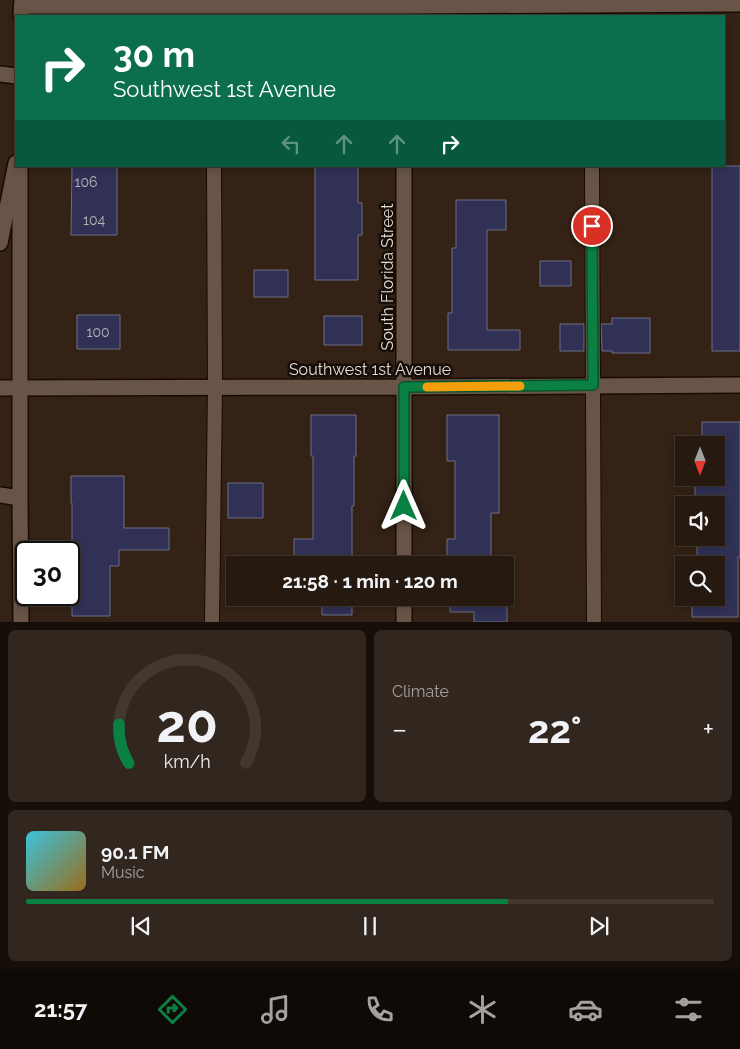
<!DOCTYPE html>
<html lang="en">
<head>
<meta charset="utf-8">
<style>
  body { margin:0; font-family:Raleway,sans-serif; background:#32271e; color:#f1f3f6; height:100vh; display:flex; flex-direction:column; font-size:19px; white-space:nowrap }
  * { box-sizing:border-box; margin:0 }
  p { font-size:16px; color:#a4a19f }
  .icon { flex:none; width:28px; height:28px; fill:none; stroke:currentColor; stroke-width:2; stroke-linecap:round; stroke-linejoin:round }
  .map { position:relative; height:622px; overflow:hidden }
  .sheet { display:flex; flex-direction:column; gap:8px; padding:8px; background:#150e09; flex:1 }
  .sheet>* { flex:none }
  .banner { position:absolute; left:15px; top:15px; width:710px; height:152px; border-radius:0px; box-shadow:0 2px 8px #0003,0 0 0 1px #423830; background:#0b6e4f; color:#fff; overflow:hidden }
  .needle { width:32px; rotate:180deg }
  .controls { position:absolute; left:675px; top:436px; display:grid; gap:10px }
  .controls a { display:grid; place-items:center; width:50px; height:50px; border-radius:0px; background:#261a10; box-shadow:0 2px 8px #0003,0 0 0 1px #423830; font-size:25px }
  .speed { position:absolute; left:15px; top:541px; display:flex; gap:10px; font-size:25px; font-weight:700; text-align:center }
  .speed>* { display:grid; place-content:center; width:65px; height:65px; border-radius:50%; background:#261a10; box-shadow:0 2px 8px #0003,0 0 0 1px #423830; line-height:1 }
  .speed .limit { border:2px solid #111; border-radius:8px; background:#fff; color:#111 }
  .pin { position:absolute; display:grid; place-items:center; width:42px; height:42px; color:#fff; margin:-21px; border:2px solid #fff; border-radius:50%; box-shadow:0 1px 5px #0007 }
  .me { position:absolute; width:55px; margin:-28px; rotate:0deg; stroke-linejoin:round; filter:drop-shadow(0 0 4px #0008) }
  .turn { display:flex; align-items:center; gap:18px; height:105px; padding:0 15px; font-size:22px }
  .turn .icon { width:65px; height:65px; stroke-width:2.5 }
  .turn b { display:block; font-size:35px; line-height:42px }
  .lanes { display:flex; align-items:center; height:48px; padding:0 15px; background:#0003; justify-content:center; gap:25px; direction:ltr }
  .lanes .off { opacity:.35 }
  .big { font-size:38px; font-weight:700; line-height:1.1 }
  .sheet .widget { flex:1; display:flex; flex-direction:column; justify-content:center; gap:8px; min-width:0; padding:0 18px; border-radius:8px; background:#32271e }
  .sheet .dial { align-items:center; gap:0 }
  .dial svg { height:130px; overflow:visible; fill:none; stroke:#423830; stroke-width:7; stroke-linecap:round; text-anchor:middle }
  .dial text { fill:#f1f3f6; stroke:none }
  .song { display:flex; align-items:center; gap:15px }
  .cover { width:60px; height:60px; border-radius:8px; background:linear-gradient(135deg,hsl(190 70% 55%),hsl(40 70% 35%)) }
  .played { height:5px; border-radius:2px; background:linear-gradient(90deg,#0b8043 70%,#423830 70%) }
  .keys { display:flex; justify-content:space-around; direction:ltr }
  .heat { display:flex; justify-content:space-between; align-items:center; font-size:28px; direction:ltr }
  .sheet .tiles { flex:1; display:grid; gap:8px; grid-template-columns:1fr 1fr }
  .widget:last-child { grid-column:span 2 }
  .trip { position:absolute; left:226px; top:556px; width:288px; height:50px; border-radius:0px; background:#261a10; box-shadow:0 2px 8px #0003,0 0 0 1px #423830; font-weight:700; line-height:50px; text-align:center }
  .tabs { display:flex; height:80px; justify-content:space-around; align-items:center; background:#0f0a06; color:#a4a19f }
  .tabs .icon { width:35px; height:35px }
  .tabs .selected { color:#0b8043 }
  .tabs b { font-size:22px; color:#f1f3f6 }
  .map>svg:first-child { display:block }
  .building { fill:#303154; stroke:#6c6e84 }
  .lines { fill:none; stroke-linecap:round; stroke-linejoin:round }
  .lane-casing { stroke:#1a0b02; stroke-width:16 }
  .street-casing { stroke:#1a0b02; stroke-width:18 }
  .secondary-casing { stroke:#1a0b02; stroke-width:18 }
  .lane { stroke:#695547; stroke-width:14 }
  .street { stroke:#695547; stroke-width:15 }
  .secondary { stroke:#695547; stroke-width:15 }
  .route-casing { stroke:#07532c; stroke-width:12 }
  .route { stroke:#0b8043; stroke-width:9 }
  .slow { stroke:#f59e0b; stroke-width:9 }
  .labels { text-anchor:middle; stroke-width:5; stroke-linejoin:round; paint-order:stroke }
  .number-label { font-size:14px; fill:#b8b0b2 }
  .street-label { font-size:16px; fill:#e5dad1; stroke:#150d08 }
</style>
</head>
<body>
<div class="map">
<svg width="740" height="622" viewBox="0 0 740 622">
  <rect width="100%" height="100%" fill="#332215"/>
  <path class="building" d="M72 166H117V235H71Z
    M315 166H358V203H362V235H358V280H315Z
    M712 166H740V351H712Z
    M456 200H506V230H487V330H520V350H448V313H452V248H456Z
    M540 261H571V286H540Z
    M254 270H288V297H254Z
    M77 315H120V349H77Z
    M324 316H362V345H324Z
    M612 318H650V353H612V351H602L601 324H612Z
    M560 324H584V351H560Z
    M311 415H356V456H354V506H352V565H294V539H313V456H311Z
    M447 415H499V513H491V556H501V565H447V539H455V461H447Z
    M702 422H740V557H738V617H692V598H716V557H697V538H716V505H695V478H716V445H702Z
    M71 476H124V528H169V550H119V566H110V616H72V503H71Z
    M228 483H263V518H228Z
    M305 598H352V615H322V601H305Z
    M450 598H501V600H507V622H474V612H450Z"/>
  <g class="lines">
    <g class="lane-casing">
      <path id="lane" d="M592 166 594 622
        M212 622 215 387 214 166"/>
    </g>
    <g class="street-casing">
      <path id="street" d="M22 6H404L740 4
        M0 74 16 76
        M0 243 16 163
        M0 388 404 387 740 385
        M404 565V166
        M404 622V598"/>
    </g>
    <g class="secondary-casing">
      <path id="secondary" d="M21 16 22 0
        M20 166V498L21 622
        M0 495 20 498"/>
    </g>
    <use href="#lane" class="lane"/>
    <use href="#street" class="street"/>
    <use href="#secondary" class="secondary"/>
  </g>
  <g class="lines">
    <g class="route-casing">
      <path id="route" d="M404 506V387L593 385 592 226"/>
    </g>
    <use href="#route" class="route"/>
    <path class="slow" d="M427 387 520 386"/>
  </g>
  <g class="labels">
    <g class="number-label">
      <text x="86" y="187">106</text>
      <text x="94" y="225">104</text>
      <text x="98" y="337">100</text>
    </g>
    <g class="street-label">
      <text transform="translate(387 277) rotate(-90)" y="6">South Florida Street</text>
      <text x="370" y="375">Southwest 1st Avenue</text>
    </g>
  </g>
</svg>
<div class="controls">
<a><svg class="needle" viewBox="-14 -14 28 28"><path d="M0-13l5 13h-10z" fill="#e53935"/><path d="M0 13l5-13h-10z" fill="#a4a19f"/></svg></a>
<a><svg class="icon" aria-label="sound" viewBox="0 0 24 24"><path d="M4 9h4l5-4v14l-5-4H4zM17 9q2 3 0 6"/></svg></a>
<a><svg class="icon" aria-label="search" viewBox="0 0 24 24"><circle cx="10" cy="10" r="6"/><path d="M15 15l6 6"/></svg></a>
</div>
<div class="speed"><div class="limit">30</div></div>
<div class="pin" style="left:592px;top:226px;background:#d93025"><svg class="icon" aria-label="arrive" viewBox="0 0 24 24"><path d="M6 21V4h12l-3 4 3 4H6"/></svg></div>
<svg class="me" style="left:404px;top:506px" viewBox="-20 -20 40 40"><path d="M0-17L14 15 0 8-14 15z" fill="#0b8043" stroke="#fff" stroke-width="4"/></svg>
<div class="trip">21:58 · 1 min · 120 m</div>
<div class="banner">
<div class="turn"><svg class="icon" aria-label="right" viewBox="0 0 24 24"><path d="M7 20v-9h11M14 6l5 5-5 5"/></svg><div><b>30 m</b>Southwest 1st Avenue</div></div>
<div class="lanes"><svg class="icon off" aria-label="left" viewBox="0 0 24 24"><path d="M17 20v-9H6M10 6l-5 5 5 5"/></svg><svg class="icon off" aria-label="ahead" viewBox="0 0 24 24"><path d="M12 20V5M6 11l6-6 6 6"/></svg><svg class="icon off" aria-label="ahead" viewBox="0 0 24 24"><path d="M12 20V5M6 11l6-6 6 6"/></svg><svg class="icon" aria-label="right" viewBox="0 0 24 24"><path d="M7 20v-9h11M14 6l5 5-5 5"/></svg></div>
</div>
</div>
<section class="sheet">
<div class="tiles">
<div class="widget dial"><svg viewBox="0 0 100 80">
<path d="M14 69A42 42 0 1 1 86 69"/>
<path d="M14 69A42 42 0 0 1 8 45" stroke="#0b8043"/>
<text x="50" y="56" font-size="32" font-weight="700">20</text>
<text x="50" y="72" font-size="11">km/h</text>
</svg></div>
<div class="widget"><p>Climate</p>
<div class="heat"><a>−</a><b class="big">22°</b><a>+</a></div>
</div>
<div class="widget">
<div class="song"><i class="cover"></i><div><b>90.1 FM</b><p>Music</p></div></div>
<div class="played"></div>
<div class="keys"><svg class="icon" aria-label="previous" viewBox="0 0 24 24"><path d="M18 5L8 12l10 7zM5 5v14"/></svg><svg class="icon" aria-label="pause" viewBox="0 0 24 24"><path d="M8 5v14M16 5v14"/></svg><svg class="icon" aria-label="next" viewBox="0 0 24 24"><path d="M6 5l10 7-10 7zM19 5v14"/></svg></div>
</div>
</div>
</section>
<nav class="tabs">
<b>21:57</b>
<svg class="icon selected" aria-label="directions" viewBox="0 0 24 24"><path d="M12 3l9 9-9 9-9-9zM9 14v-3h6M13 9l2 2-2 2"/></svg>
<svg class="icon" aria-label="music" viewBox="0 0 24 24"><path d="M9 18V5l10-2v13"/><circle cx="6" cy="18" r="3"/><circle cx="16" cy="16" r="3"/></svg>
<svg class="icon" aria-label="phone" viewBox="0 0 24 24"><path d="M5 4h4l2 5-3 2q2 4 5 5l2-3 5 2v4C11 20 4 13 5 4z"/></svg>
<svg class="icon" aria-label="climate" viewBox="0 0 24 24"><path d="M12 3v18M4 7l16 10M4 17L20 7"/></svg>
<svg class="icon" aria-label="car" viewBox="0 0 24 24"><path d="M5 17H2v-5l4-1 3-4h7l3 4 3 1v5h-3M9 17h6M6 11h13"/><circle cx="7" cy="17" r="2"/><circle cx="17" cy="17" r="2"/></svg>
<svg class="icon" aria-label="filters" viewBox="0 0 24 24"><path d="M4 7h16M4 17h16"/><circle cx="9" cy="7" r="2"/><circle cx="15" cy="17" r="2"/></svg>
</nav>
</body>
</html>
